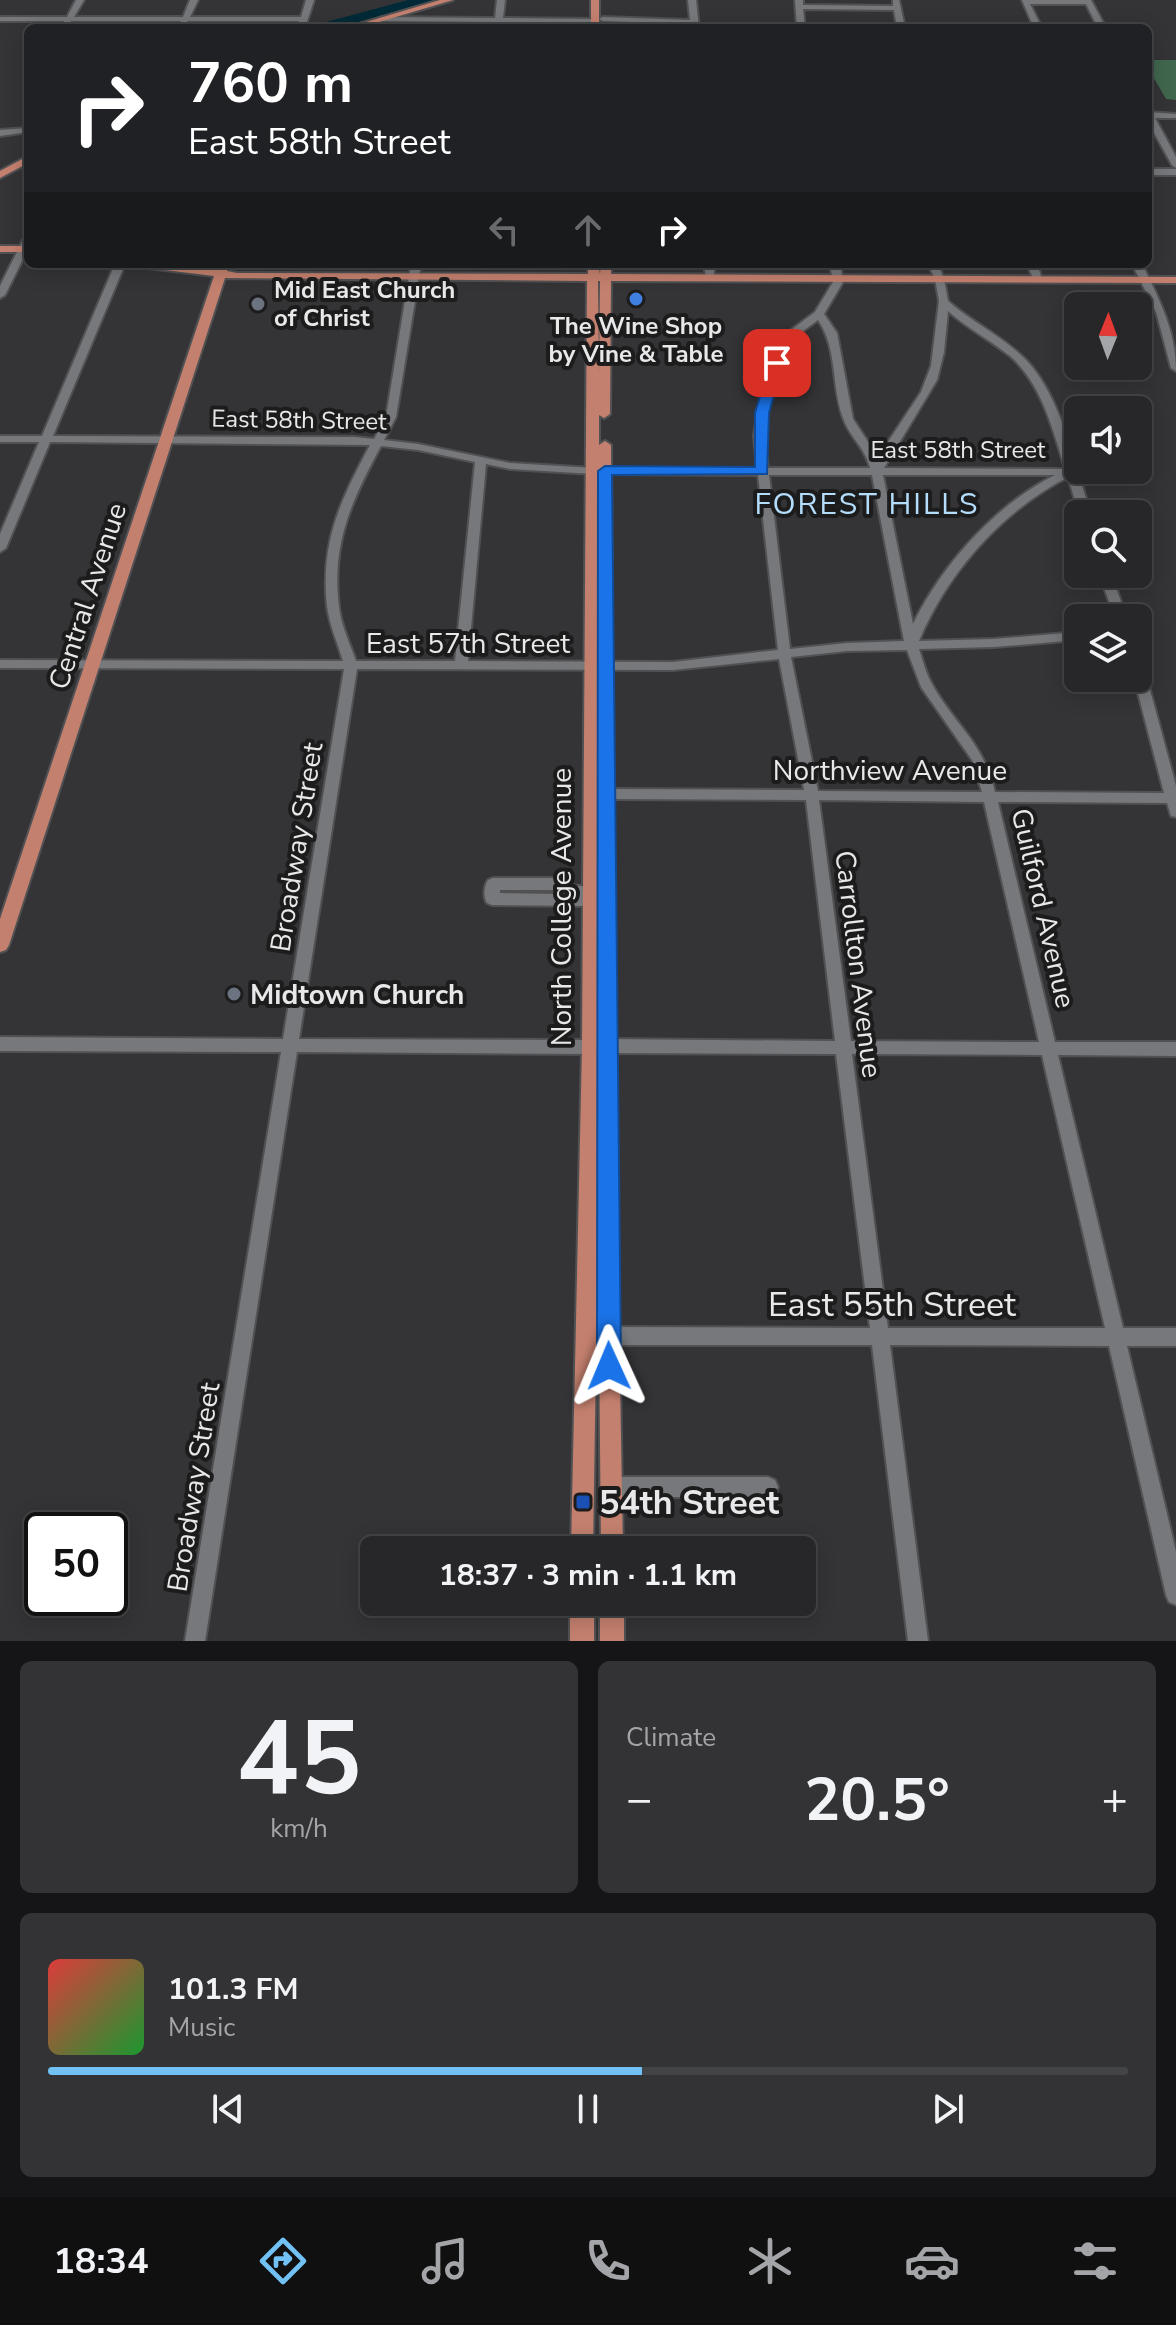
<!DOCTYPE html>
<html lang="en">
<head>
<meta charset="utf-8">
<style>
  body { margin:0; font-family:"Nunito Sans",sans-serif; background:#333335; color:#f1f3f6; height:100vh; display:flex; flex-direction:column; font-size:30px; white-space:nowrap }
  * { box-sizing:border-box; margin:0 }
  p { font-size:26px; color:#a4a5a8 }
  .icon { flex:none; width:44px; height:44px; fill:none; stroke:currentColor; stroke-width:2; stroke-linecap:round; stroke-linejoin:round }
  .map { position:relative; height:1641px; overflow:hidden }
  .drawer { display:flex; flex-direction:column; gap:20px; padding:20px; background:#151517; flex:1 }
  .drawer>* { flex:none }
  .top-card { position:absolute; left:24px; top:24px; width:1128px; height:244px; border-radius:12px; box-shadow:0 4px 20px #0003,0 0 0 2px #434446; background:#202124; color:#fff; overflow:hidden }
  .needle { width:52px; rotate:1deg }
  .buttons { position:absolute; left:1064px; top:292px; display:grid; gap:16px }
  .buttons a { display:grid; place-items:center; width:88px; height:88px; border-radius:12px; background:#272729; box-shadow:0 4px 20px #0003,0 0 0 2px #434446; font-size:40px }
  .speed { position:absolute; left:24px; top:1512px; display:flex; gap:16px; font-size:40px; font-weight:700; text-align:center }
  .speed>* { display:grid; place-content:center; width:104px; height:104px; border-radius:50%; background:#272729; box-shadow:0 4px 20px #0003,0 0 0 2px #434446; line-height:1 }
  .speed .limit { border:4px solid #111; border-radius:12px; background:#fff; color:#111 }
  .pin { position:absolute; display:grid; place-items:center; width:68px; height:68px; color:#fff; margin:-34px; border-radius:16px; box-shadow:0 4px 12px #0006 }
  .me { position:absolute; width:88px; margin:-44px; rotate:359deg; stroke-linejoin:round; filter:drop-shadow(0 0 6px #0008) }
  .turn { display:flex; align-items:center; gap:28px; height:168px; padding:0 32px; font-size:36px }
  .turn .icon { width:104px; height:104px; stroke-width:2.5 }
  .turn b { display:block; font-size:56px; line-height:68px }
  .lanes { display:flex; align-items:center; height:76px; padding:0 32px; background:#0003; justify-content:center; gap:40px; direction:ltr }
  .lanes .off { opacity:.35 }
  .big { font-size:60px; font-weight:700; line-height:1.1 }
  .drawer .widget { flex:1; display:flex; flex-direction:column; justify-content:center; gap:12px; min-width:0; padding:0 28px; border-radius:12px; background:#333335 }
  .drawer .dial { align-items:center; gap:0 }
  .dial b { font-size:104px; line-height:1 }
  .song { display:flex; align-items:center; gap:24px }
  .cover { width:96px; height:96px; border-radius:12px; background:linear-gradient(135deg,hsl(0 70% 55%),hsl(130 70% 35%)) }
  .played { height:8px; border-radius:4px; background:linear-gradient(90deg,#72c1f5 55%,#434446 55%) }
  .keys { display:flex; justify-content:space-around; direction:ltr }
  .heat { display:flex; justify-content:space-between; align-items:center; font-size:44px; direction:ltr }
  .drawer .tiles { flex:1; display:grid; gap:20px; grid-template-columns:1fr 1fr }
  .widget:last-child { grid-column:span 2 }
  .trip { position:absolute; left:360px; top:1536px; width:456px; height:80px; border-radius:12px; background:#272729; box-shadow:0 4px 20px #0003,0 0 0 2px #434446; font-weight:700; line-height:80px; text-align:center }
  .menu { display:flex; height:128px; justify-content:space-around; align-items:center; background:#101010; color:#a4a5a8 }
  .menu .icon { width:56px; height:56px }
  .menu .active { color:#72c1f5 }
  .menu b { font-size:36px; color:#f1f3f6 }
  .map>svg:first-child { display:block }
  .green { fill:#41664e }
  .water { fill:#002a37 }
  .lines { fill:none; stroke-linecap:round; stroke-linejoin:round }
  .minor-casing { stroke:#515153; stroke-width:4 }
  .major-casing { stroke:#515153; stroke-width:4 }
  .minor { fill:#77787b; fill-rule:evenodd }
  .major { fill:#c4806e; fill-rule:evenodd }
  .route { fill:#1a73e8; stroke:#114b97; stroke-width:2 }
  .shop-dot { fill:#3f7fe0; stroke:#1c1c1d; stroke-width:3 }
  .worship-dot { fill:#6b7280; stroke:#1c1c1d; stroke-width:3 }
  .transit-dot { fill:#1a4fb4; stroke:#1c1c1d; stroke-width:3 }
  .labels { text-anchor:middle; stroke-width:8; stroke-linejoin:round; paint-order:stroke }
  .far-poi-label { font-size:24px; font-weight:bold; fill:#e8e8ea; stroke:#1c1c1d; text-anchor:start }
  .far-street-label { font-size:24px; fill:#e8e8ea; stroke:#1c1c1d }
  .street-label { font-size:28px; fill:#e8e8ea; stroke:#1c1c1d }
  .poi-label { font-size:28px; font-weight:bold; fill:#e8e8ea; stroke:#1c1c1d; text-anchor:start }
  .neighbourhood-label { font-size:30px; letter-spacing:2px; fill:#b4ddfb; stroke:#1c1c1d }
  .near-street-label { font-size:34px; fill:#e8e8ea; stroke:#1c1c1d }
  .near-poi-label { font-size:34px; font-weight:bold; fill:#e8e8ea; stroke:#1c1c1d; text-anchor:start }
</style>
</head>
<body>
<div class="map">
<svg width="1176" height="1641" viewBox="0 0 1176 1641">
  <rect width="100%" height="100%" fill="#343437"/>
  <path class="green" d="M1148 60H1176V100L1166 99 1148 68Z"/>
  <path class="water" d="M408 0H435L337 28H304Z"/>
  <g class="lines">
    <g class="minor-casing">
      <path id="minor" d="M76 0H84L74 17H183L190 0H198L190 17H301L306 0H314L305 28H297L299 21H188L183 26 179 24 181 21H71L66 26 62 24 64 21H0V17H67Z
        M497 0H505L503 18 595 19 599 21 595 23 502 22V28H494L495 22 382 21 378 19 382 17 495 18Z
        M688 0H696L699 28H691V24L603 21 599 19 603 17 690 20Z
        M795 0H803V5L893 6V0H899L905 28H897L894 10 803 9 805 28H797Z
        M1022 0H1091L1106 28H1098L1086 4H1030L1042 28H1034Z
        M25 88H28V100L24 98Z
        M1148 112 1176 114V118H1155L1176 157V168L1172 165 1148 122Z
        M28 128V132L0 136V130Z
        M1148 169H1176V175H1148Z
        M28 237V249L5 295 0 298V286L23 240Z
        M115 264H125L53 436 354 437 374 439 386 417 411 264H421L396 417 384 440 418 444 510 463 594 468 600 471 605 468H757L754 436 760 397 774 358 791 330 815 312 833 282 830 264H840L843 282 824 314 837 333 853 419 878 457 921 392 931 366 939 301 935 279 928 264H938L944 279 948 301C973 323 1004 337 1027 361 1062 399 1075 466 1091 514H1079L1068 477C1002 511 947 573 919 641L994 639 1078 632V640L994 647 919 649C923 661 926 674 932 684 955 726 983 741 995 792L1164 793 1134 678H1138V664L1144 668 1176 786V817L1171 816 1167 803 998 802 1055 1042H1176V1056L1058 1055 1123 1328H1176V1346H1127L1176 1552V1605L1169 1602 1166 1595 1109 1346 890 1345 928 1641H908L872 1345H608L602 1342 599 1336 602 1330 608 1327 870 1328 836 1054 605 1053 598 1048 591 1054 297 1052 205 1641H185L281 1052 0 1051V1037L283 1039 344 669 0 668V660L343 661C338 644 329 624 327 606 320 541 341 500 370 445L50 442 6 548 0 552V534L39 442H0V436H42ZM948 311C967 328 990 340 1010 356 1042 384 1053 430 1065 469L884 468 937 380 944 352ZM818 320C838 349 831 386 843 418 849 436 866 449 870 468H768L764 436 770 397 784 358 799 334ZM381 446 418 450 475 462 455 661H356C350 644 341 625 339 607 331 543 352 500 381 446ZM486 464 510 469 594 474 600 471 605 474 758 475 778 650 673 662 468 661ZM769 475H872L904 641 847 643 790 649ZM883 475H1055C995 505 942 565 913 624ZM907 650 921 687 972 760 982 792 818 791 791 657 847 651ZM779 659 804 790 605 789 598 794 605 799 806 800 835 1041 605 1039 598 1045 591 1040 299 1039 357 669 673 670ZM819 800 984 802 1039 1042 851 1041ZM852 1054 1042 1055 1105 1328H888Z
        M704 264H714V281L706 279Z
        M1027 264H1037L1042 279 1040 281H1034Z
        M1132 264H1142C1159 299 1176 331 1176 371L1171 368 1156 312Z
        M1099 574H1111L1127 618H1115Z
        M493 878H555L568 885 596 887 598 891 594 895 598 900 596 904 591 906 492 905 487 903C483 897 484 886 488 880ZM500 890H553L560 894 500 893Z
        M611 1477H768L775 1480 778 1487 775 1494 768 1497H611L604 1494 601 1487 604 1480Z"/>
    </g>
    <g class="major-casing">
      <path id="major" d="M440 0H453L359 28H346Z
        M591 0H599V28H591Z
        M28 156V163L0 178V171Z
        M0 246H28V252H0Z
        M135 264H166L217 270 219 264H229L227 271 237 273 588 274V264H598L600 274 601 264H611V274L1176 277V283L611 281 610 414 604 418 599 415V445L605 441 611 445 614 1039 623 1550H601L598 1228 593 1550H571L582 1047 587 281 225 278 9 945 6 950 0 952V919L214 276 140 267ZM598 281H600L599 374Z
        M570 1602H594V1641H570Z
        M600 1602H624V1641H600Z"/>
    </g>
    <use href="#minor" class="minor"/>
    <use href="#major" class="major"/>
  </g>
  <path class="route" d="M777 359 783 363 769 413 767 474 612 475 621 1366 617 1374 609 1378 600 1374 597 1366 598 471 605 466 755 467V413L770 363Z"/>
  <circle class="shop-dot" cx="636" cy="299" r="8"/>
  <g class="worship-dot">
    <circle cx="258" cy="304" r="8"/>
    <circle cx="234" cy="994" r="8"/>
  </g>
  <rect class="transit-dot" x="575" y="1494" width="16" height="16" rx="4"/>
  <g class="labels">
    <g class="far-poi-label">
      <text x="274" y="298">Mid East Church<tspan x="274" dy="28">of Christ</tspan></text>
      <text x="636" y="334" text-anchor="middle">The Wine Shop<tspan x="636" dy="28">by Vine &amp; Table</tspan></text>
    </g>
    <g class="far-street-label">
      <text transform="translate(299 420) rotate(1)" y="8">East 58th Street</text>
      <text x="958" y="458">East 58th Street</text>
    </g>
    <g class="street-label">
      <text transform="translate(87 596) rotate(-72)" y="10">Central Avenue</text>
      <text x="468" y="653">East 57th Street</text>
      <text x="890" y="780">Northview Avenue</text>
      <text transform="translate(296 847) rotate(-81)" y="10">Broadway Street</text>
      <text transform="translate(561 907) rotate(-90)" y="10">North College Avenue</text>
      <text transform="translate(1044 908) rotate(77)" y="10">Guilford Avenue</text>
      <text transform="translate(859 964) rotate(83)" y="10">Carrollton Avenue</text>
      <text transform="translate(193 1487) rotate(-81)" y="10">Broadway Street</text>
    </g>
    <g class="poi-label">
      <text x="250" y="1004">Midtown Church</text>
    </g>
    <g class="neighbourhood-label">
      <text x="867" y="514">FOREST HILLS</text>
    </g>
    <g class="near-street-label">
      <text x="892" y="1316">East 55th Street</text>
    </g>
    <g class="near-poi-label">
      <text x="599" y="1514">54th Street</text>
    </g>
  </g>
</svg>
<div class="buttons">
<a><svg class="needle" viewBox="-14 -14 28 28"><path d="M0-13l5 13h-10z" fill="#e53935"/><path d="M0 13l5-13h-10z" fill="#a4a5a8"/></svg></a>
<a><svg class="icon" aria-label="sound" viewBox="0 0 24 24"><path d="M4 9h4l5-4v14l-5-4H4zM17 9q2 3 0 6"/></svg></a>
<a><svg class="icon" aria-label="search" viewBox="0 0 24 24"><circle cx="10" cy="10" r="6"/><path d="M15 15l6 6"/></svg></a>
<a><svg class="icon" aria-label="layers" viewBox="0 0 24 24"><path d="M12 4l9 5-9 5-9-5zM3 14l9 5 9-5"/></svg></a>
</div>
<div class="speed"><div class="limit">50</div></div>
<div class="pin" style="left:777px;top:363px;background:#d93025"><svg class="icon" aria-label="arrive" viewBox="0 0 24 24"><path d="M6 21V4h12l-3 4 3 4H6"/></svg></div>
<svg class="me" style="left:609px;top:1366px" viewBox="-20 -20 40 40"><path d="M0-17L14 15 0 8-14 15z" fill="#1a73e8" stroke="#fff" stroke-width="4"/></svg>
<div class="trip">18:37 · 3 min · 1.1 km</div>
<div class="top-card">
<div class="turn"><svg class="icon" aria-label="right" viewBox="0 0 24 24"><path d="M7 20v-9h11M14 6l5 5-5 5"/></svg><div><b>760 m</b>East 58th Street</div></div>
<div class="lanes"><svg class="icon off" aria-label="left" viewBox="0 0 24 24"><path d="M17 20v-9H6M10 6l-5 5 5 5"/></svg><svg class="icon off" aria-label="ahead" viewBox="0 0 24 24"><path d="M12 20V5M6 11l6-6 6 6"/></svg><svg class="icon" aria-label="right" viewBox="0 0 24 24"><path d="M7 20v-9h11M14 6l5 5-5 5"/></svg></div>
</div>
</div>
<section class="drawer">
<div class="tiles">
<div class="widget dial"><b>45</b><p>km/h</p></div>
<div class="widget"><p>Climate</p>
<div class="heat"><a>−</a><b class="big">20.5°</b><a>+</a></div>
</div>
<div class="widget">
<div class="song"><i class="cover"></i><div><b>101.3 FM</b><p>Music</p></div></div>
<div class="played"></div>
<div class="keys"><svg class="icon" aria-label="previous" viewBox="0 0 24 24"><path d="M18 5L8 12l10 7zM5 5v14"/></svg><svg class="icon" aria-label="pause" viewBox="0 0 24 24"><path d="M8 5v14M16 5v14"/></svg><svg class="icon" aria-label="next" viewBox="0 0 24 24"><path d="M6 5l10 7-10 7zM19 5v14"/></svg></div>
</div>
</div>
</section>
<nav class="menu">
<b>18:34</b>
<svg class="icon active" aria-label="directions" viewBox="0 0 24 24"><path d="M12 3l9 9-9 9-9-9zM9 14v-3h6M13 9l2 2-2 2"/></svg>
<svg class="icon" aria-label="music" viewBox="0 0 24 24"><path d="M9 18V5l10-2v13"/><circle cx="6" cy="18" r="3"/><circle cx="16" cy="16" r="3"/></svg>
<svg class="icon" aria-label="phone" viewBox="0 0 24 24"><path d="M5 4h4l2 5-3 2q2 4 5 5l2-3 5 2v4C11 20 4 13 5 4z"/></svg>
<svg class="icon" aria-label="climate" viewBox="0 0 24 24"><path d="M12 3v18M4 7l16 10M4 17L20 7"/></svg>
<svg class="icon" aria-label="car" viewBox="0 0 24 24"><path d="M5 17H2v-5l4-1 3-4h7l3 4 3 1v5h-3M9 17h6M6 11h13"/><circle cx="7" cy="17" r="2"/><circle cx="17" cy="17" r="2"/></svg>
<svg class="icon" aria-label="filters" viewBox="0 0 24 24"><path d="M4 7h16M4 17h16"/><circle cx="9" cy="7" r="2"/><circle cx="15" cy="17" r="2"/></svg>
</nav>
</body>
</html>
